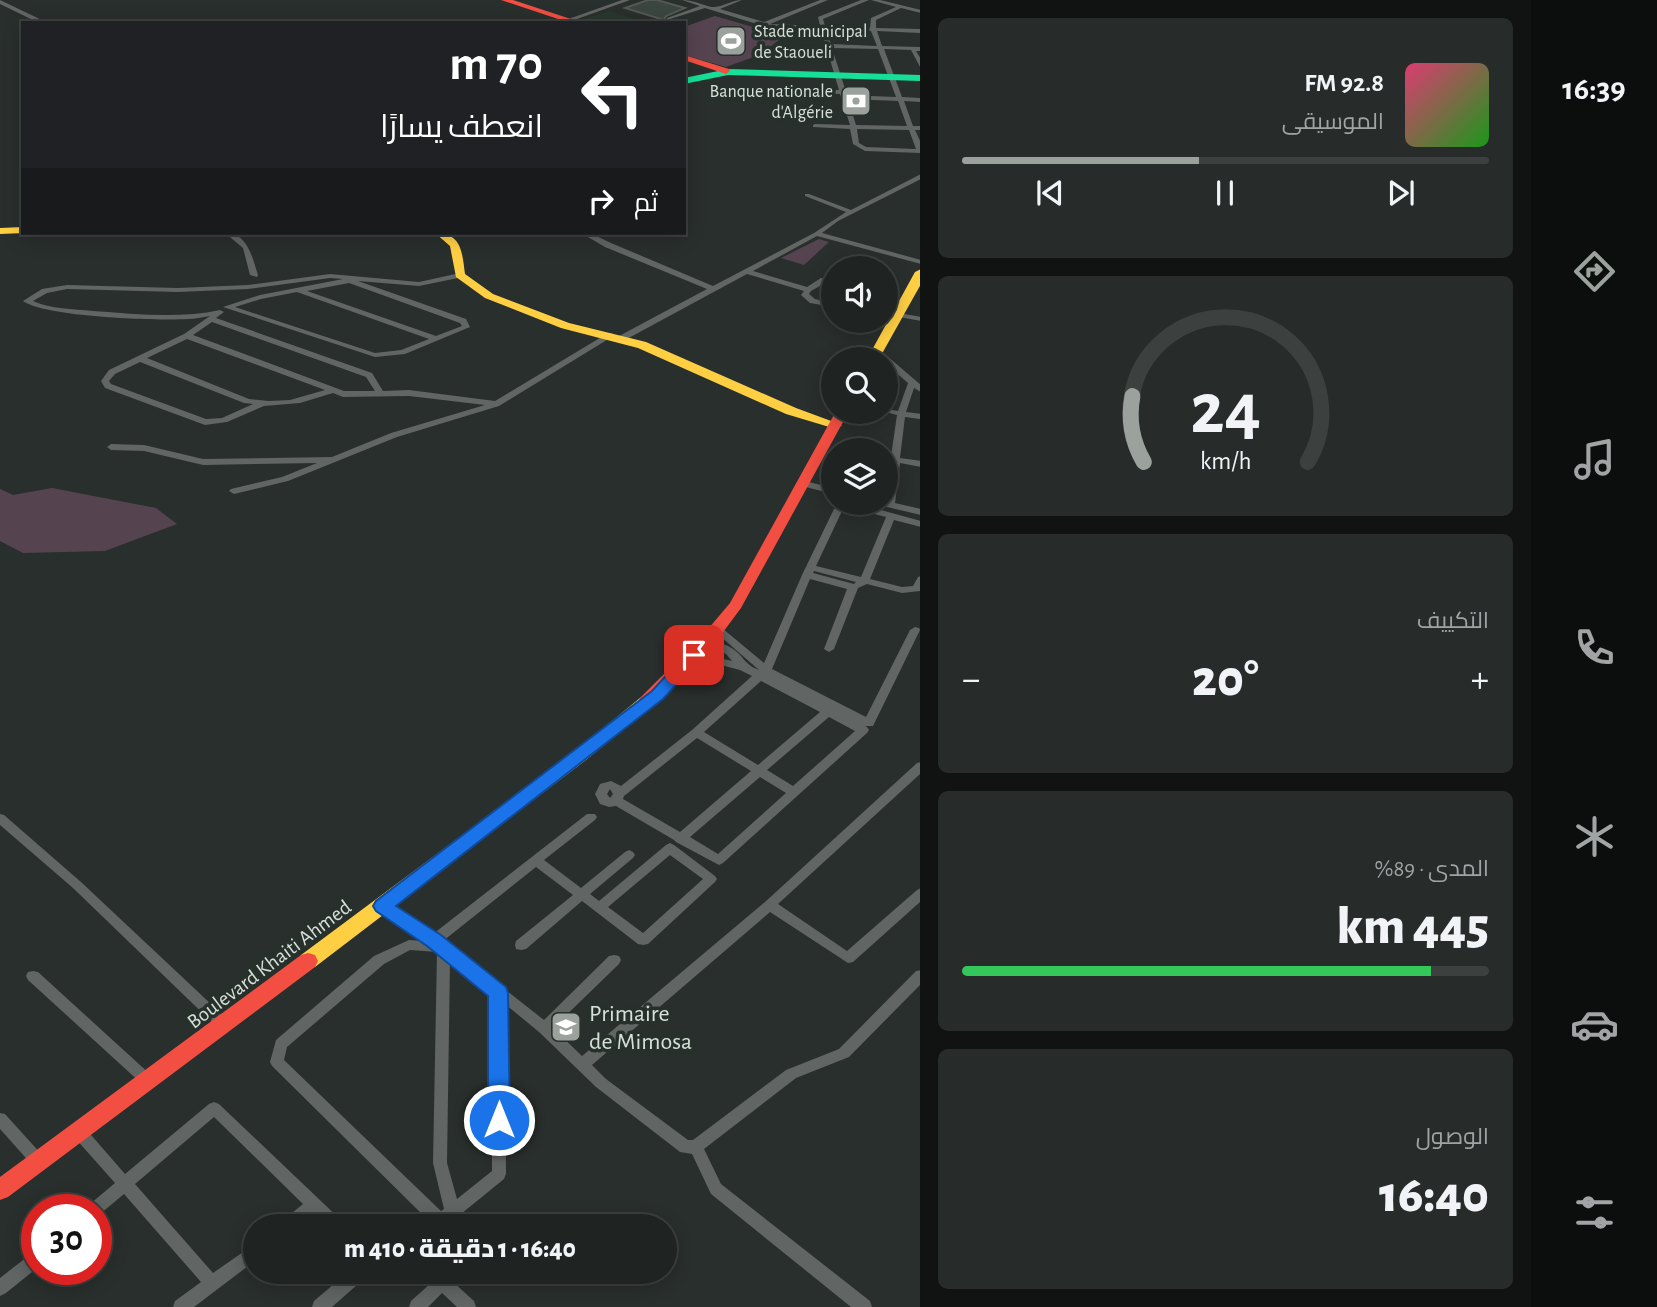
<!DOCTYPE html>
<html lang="ar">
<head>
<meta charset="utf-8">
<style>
  body { margin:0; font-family:"Alegreya Sans",Cairo,sans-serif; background:#272b2a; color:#f1f3f6; direction:rtl; height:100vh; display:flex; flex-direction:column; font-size:26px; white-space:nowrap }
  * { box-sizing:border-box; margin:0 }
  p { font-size:23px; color:#a1a4a5 }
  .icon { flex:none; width:38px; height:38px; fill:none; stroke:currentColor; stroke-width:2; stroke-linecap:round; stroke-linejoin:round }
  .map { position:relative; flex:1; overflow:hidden; direction:ltr }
  .drawer { display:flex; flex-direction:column; gap:18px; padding:18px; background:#111312; width:611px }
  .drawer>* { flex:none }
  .top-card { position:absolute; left:21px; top:21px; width:665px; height:214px; border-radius:0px; box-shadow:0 4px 18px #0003,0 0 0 2px #3c403f; direction:rtl; background:#202124; color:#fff; overflow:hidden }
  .controls { position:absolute; left:821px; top:256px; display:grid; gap:14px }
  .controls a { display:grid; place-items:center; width:77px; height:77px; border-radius:50%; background:#1f2321; box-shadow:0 4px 18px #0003,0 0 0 2px #3c403f; font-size:35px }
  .speed { position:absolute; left:21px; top:1194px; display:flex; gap:14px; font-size:35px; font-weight:700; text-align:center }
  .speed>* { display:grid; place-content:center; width:91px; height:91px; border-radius:50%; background:#1f2321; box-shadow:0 4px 18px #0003,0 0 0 2px #3c403f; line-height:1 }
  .speed .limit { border:10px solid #d22; background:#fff; color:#111 }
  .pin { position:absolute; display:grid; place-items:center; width:60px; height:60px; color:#fff; margin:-30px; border-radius:14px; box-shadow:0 4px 10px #0006 }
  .me { position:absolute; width:77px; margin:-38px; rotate:0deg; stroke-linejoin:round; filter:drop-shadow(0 0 5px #0008) }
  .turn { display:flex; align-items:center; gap:24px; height:147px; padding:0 28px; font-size:32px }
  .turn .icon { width:91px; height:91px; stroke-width:2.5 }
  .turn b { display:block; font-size:49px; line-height:60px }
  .then { display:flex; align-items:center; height:66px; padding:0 28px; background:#0003; gap:14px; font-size:26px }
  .big { font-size:52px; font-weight:800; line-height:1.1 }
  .drawer .widget { flex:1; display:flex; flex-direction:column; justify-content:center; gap:10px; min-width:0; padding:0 24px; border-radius:10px; background:#272b2a }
  .drawer .dial { align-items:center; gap:0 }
  .dial svg { height:182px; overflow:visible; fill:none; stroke:#3c403f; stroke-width:7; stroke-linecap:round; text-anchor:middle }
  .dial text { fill:#f1f3f6; stroke:none }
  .song { display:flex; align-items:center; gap:21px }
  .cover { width:84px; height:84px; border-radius:10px; background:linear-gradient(135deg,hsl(340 70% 55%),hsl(120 70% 35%)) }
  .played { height:7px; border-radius:4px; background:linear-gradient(90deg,#9ba29e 45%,#3c403f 45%) }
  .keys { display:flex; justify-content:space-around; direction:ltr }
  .heat { display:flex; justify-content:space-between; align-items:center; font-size:38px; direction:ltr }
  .charge { height:10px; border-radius:5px; background:linear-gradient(90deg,#34c759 89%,#3c403f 0) }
  .trip { position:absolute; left:243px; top:1214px; width:434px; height:70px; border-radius:35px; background:#1f2321; box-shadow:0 4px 18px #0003,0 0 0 2px #3c403f; font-weight:800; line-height:70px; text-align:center; direction:rtl }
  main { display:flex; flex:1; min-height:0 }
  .dock { display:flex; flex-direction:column; width:126px; justify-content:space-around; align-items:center; background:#0c0e0d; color:#a1a4a5 }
  .dock .icon { width:49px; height:49px }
  .dock .active { color:#9ba29e }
  .dock b { font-size:32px; color:#f1f3f6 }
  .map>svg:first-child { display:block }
  .built { fill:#28372e }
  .green { fill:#554350 }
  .building { fill:#3b4640; stroke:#535855; stroke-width:2 }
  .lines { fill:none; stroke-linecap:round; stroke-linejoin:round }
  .street { fill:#616563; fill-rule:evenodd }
  .fast { fill:#16e098; fill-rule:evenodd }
  .slow { fill:#ffcf43; fill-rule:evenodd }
  .jam { fill:#f24e42; fill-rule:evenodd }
  .route { fill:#1a73e8; stroke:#114b97; stroke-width:2 }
  .labels { text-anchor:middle; stroke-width:7; stroke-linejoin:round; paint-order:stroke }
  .far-poi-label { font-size:18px; fill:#d9e0db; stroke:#27312b; text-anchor:start }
  .street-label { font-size:21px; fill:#d9e0db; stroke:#27312b }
  .near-poi-label { font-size:24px; fill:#d9e0db; stroke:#27312b; text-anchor:start }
</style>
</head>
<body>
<main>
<nav class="dock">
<b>16:39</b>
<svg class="icon active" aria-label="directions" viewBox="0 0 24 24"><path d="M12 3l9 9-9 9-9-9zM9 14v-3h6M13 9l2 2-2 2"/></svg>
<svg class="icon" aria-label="music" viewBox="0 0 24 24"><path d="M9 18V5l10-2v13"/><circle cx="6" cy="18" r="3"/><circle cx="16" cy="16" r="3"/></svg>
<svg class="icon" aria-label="phone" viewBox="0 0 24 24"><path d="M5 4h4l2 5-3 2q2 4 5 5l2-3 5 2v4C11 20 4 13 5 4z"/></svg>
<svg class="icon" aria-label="climate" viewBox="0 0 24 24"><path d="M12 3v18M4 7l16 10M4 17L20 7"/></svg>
<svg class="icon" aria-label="car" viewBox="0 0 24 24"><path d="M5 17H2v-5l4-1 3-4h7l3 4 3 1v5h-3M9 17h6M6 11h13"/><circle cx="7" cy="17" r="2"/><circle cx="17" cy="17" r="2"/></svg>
<svg class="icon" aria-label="filters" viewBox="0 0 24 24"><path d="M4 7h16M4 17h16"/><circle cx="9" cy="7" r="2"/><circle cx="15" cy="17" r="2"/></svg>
</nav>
<section class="drawer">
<div class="widget">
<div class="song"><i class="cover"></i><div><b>92.8 FM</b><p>الموسيقى</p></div></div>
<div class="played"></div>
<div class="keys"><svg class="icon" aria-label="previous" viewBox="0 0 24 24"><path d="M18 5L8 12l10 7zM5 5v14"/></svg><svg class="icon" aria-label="pause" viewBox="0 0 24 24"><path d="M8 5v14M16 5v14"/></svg><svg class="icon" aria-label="next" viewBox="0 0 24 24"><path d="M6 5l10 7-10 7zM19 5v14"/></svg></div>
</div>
<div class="widget dial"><svg viewBox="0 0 100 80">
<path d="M14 69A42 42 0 1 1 86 69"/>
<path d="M14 69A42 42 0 0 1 9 40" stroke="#9ba29e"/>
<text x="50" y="56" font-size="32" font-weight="700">24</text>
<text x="50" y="72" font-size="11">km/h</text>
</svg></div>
<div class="widget"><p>التكييف</p>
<div class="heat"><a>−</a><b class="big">20°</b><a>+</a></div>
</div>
<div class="widget"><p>المدى · 89%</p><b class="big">445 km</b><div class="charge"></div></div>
<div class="widget"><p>الوصول</p><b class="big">16:40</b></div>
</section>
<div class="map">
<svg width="921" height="1307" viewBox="0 0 921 1307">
  <rect width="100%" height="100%" fill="#292f2c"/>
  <path class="built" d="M609 11 647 23H586L579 20Z"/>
  <path class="green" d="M715 16 773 33 770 34 780 39 769 48 773 50 726 67 684 55V27Z
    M819 239 829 242 804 265 781 258Z
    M52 488 156 508 177 524 105 551 23 553 0 541V489L13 495Z"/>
  <path class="building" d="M648 0H657L685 8 666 16 664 20 625 8Z"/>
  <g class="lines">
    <path class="street" d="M0 0 46 22V23H39L0 4Z
      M622 0H630L566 23 560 22Z
      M682 0C693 0 702 5 712 7 721 8 732 0 742 0L720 9 764 22 820 0H828L770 24 820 26 818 17 861 0H869L823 19 825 26 870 28 871 18 896 7 871 0H880L921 10V13L901 8 876 20V28L921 29V33L877 31 882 46 921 47V51H916L921 59V69L911 50 884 49 902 97 921 98V102L904 101 913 126H921V130H915L921 143V153L865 151 853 144 850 129 813 127V125L815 124 850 125 840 94 765 92 764 91 767 89 839 90 821 29 770 28 705 8 667 20V18L700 6ZM826 29 871 31 877 46 831 44ZM832 48 878 49 896 97 847 95ZM848 99 898 101 907 126 856 125ZM857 129 909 130 916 149 866 147 859 143Z
      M921 174V179L838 221 822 233 921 260V264L817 236 753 271 807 287 821 278H827V282L811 291 809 294 815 299 833 303V307L810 303 801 295 804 291 747 274 625 340H619V336L707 289 605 247 581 233H590L611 243 713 286 814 233 846 212 805 196V194H809L851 210Z
      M225 233C248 233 252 257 258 275L257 277 250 275 243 248Z
      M460 273 464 275 463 277 419 286 358 281 466 319 470 327 405 354 375 357 223 307 260 295 343 279 330 278 248 289 178 292 67 289 47 293 33 301C51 309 73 309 93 311 135 314 179 319 220 310L224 312 216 318 372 373 383 391 409 390 495 401 608 333H611L615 335 499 406 397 437 288 481 234 494 229 491 231 489 282 477 317 463 203 465 144 451 111 450 107 447 111 444 144 445 203 459 332 457 391 433 485 405 409 396 343 397 333 393 300 403 264 406 227 422 205 425 105 388 101 381 109 370 184 334 210 316C202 317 195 319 188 319 158 321 45 317 23 301L42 289 67 285 178 288 248 285 330 274 419 282ZM349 283 460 323 462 326 436 336 307 291ZM297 292 429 339 401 350 375 353 235 307 261 299ZM212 322 366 377 375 391H344L193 335ZM187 339 325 390 290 400 269 401 249 399 147 358ZM140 362 244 403 253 404 222 418 206 419 111 384 109 381 115 374Z
      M893 312 921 317V321L893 316Z
      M874 350H880L921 385V392L914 388 906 412 921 414V419L905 417 900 458 921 461V467L900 463 895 503 921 509V515L887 507 875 502H886V501L891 461H886V455L891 456 897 415 881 411H886V409L898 411 908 383 886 364V359H880L874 354Z
      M805 481 833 488V494L802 486 800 484Z
      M859 504 921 521V527L894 520 870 579 902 587 913 586 918 577 921 576V591L902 593 867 584 858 588 834 649 829 652 824 649 847 589 810 579 772 669 866 717 910 630 915 627 919 628 920 630 873 726H865L835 711 867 727 869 730 867 733 723 863 719 865 676 842 674 840 616 806 609 807 600 804 595 794 600 784 611 781 621 786 692 730 752 676 740 670 690 657 689 655 694 652 732 661 726 654 701 644 700 642 701 640C710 639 726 644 733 649 745 657 743 664 759 670L713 630 718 627 722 628 764 663 802 575 834 509 839 506ZM859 510 886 517 861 577 816 566 842 511ZM814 571 856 582 854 584 813 573ZM761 681 820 712 758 765 704 732ZM829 717 855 731 793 786 767 770ZM697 738 751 771 680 832 623 799 624 796ZM760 777 786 793 718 854 690 837ZM610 789 613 794 610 798 607 794Z
      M921 762V773L778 904 847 951 917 890 921 888V901L853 962 848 963 770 912 592 1065 606 1079 688 1140H693L786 1070 839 1049 916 971 921 970V984L849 1057 796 1078 704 1149 721 1184 870 1301 872 1307H851L711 1194 692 1154 680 1152 596 1087 539 1032 505 1004 506 1174 504 1179 445 1227H426L429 1221 272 1066 270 1062 276 1040 374 956 409 940 423 941 378 909 376 906 378 903 382 901 386 903 433 934 587 814H595L597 817 595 820 544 860 581 888 625 852 629 850 633 852 635 855 633 858 590 894 599 901 666 845 670 843 674 845 715 876 717 879 715 882 648 944 643 945 638 944 582 901 526 949 521 950 516 949 515 945 516 941 573 895 536 867 443 941 544 1020 609 956 614 955 619 956 621 960 619 964 553 1028 582 1056 765 902 917 763ZM670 855 703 879 643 933 608 907ZM410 950 437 952 433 1163 444 1209 441 1211 284 1060 287 1047 384 964ZM450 960 491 994 492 1171 457 1199 447 1163Z
      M0 814 4 815 81 882 228 1020 230 1024 228 1028 223 1030 218 1028 73 888 0 825Z
      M33 971 38 972 152 1076 154 1080 152 1084 147 1086 142 1084 28 980 26 976 28 972Z
      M214 1102 219 1104 343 1222 345 1227H327L314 1214 298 1227H279L281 1222 303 1204 214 1117 135 1184 213 1273 256 1243V1260L194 1307H173L175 1301 201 1282 124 1194 100 1214 96 1216V1209H88L90 1204 115 1183 75 1138 73 1133 75 1128 80 1126 85 1128 125 1174 209 1104Z
      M0 1113 5 1114 43 1156 45 1161 43 1166 38 1168 33 1166 0 1129Z
      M37 1251V1268L6 1293 0 1296V1278L32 1253Z
      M348 1272H368L366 1277 332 1307H312L314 1301Z
      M423 1272H442L474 1301 476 1307H457L442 1293 428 1307H409L411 1301 431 1283Z"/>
    <path class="fast" d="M728 69 921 75V81L728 75 684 84V78Z"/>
    <path class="slow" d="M23 227 25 233 0 234V228Z
      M435 233C462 233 462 252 465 274L493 294 569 323 646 342 796 408 842 425 836 429 786 414 638 348 561 328 485 298 456 277 450 246Z
      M921 269V284L879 359H867L915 272Z
      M646 696 654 702 652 706 586 760 315 967 308 969 301 967 298 961 301 955 574 752 640 698Z"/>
    <path class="jam" d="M501 0H513L583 23H570Z
      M684 55 729 69 730 71 726 74 684 60Z
      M836 411H849L741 608 715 643 652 706H640L638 702 640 698 703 635 730 603Z
      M308 953 315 955 318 961 315 967 8 1197 0 1200V1177L301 955Z"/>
  </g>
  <path class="route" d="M694 650 702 655 700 659 663 699 396 906 441 935 506 987 508 993 510 1120 507 1127 499 1130 491 1127 488 1120V996L427 946 376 911 373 906 376 901 652 691 689 651Z"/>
  <defs>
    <g id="stadium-square" transform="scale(1.575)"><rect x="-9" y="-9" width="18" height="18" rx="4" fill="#9ba29e" stroke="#27312b"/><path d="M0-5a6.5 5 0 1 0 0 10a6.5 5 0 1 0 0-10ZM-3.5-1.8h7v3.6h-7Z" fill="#fff"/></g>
    <g id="bank-square" transform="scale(1.575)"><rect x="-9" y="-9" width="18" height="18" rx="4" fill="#9ba29e" stroke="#27312b"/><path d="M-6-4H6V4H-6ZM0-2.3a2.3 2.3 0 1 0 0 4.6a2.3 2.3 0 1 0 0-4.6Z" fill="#fff"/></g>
    <g id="school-square" transform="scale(1.575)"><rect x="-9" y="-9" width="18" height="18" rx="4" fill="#9ba29e" stroke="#27312b"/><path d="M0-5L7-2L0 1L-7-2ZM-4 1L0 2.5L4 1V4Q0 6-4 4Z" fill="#fff"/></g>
  </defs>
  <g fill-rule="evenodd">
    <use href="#stadium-square" x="731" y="41"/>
    <use href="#bank-square" x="856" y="101"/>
    <use href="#school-square" x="566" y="1027"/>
  </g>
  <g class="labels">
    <g class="far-poi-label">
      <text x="754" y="37">Stade municipal<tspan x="754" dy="21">de Staoueli</tspan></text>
      <text x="833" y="97" text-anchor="end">Banque nationale<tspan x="833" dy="21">d'Algérie</tspan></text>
    </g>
    <g class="street-label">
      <text transform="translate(269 964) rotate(-37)" y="7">Boulevard Khaiti Ahmed</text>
    </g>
    <g class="near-poi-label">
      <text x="589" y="1021">Primaire<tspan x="589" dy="28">de Mimosa</tspan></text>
    </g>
  </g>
</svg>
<div class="controls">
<a><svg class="icon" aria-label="sound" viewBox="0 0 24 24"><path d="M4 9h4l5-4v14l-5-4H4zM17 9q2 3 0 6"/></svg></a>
<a><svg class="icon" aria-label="search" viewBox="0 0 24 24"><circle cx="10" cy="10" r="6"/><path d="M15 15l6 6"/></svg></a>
<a><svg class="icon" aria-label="layers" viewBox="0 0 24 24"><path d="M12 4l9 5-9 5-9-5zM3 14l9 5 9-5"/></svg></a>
</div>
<div class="speed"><div class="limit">30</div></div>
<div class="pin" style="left:694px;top:655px;background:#d93025"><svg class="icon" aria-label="arrive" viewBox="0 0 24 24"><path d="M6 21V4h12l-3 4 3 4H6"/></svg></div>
<svg class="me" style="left:499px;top:1120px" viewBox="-20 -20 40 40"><circle r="17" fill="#1a73e8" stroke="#fff" stroke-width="3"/><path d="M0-11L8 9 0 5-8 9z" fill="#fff"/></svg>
<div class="trip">16:40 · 1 دقيقة · 410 m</div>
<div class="top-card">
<div class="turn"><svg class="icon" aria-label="left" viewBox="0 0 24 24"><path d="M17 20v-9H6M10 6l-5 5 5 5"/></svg><div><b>70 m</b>انعطف يسارًا</div></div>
<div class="then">ثم<svg class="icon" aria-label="right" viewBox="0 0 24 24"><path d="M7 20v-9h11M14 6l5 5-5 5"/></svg></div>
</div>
</div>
</main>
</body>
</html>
